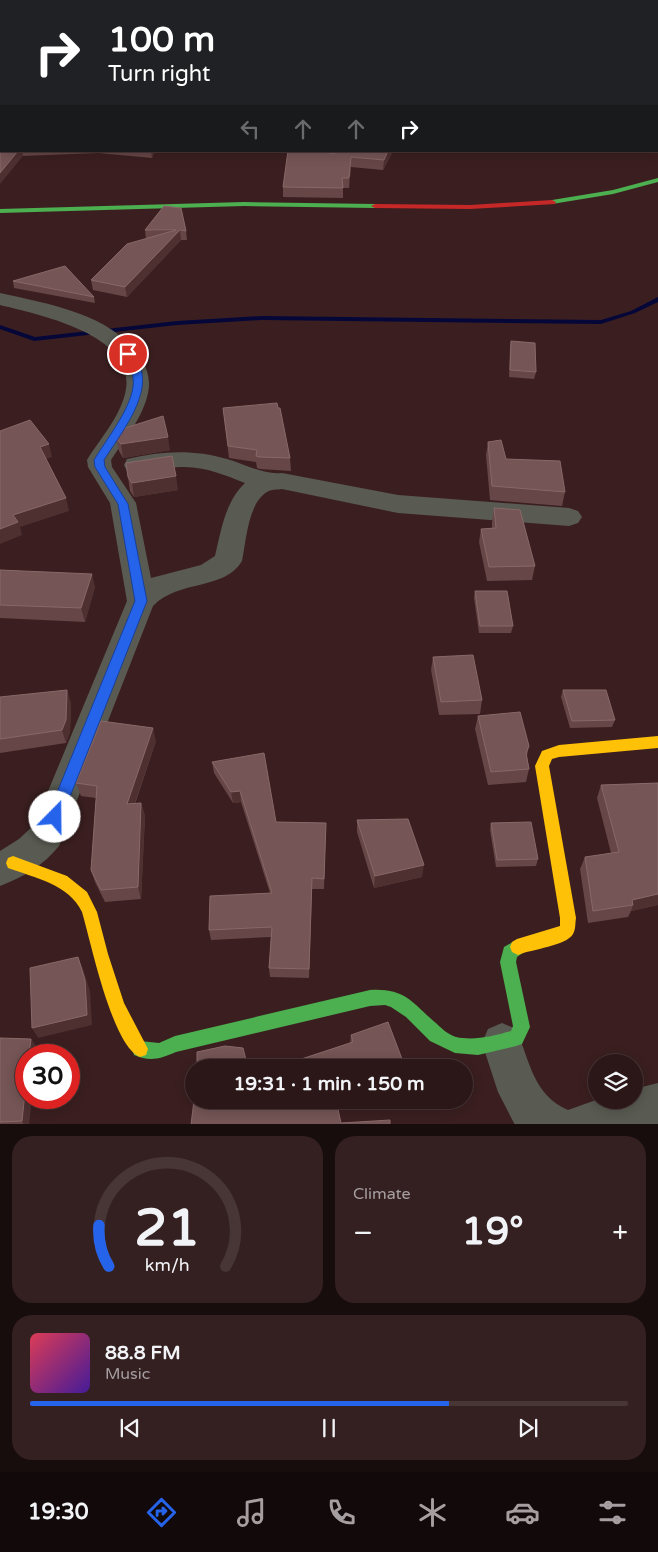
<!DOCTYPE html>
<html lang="en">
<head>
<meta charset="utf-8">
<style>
  body { margin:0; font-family:"Varela Round",sans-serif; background:#342021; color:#f1f3f6; height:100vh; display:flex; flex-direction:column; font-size:19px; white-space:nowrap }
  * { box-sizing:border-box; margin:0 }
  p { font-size:16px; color:#a69fa2 }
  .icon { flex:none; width:28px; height:28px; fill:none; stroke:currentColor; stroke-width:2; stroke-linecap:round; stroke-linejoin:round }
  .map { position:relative; height:1124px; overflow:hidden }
  .details { display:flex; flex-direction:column; gap:12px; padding:12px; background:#180d0d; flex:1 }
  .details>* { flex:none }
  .top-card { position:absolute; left:0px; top:0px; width:659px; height:152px; box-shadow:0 2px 12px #0003,0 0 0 1px #483637; background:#202124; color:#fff; overflow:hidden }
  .buttons { position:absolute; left:588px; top:1054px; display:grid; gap:10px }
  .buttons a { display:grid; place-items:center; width:55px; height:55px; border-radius:50%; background:#2c1718; box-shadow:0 2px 12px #0003,0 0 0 1px #483637; font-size:25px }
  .speed { position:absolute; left:15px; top:1044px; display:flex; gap:10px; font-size:25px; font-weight:700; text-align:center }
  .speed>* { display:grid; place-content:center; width:65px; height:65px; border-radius:50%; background:#2c1718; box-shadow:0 2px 12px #0003,0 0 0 1px #483637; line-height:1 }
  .speed .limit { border:8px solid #d22; background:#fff; color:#111 }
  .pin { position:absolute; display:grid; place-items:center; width:42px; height:42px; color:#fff; margin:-21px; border:2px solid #fff; border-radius:50%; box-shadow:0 1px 5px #0007 }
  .me { position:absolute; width:55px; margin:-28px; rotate:22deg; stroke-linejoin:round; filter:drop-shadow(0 0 4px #0008) }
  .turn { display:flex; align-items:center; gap:18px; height:105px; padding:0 25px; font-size:22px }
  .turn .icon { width:65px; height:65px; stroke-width:2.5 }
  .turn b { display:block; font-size:35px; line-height:42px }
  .lanes { display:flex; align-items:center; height:48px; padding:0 25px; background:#0003; justify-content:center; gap:25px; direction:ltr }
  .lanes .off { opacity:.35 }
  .big { font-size:38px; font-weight:800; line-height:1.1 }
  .details .widget { flex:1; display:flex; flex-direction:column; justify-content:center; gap:8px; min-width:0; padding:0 18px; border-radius:20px; background:#342021 }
  .details .dial { align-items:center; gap:0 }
  .dial svg { height:130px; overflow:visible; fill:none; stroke:#483637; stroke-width:7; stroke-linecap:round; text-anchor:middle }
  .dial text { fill:#f1f3f6; stroke:none }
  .song { display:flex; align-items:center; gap:15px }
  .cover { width:60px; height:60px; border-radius:8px; background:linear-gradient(135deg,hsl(350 70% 55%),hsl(260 70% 35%)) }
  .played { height:5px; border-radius:2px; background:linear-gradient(90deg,#2563eb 70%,#483637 70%) }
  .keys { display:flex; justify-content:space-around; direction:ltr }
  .heat { display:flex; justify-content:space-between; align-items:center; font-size:28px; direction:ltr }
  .details .tiles { flex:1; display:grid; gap:12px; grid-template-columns:1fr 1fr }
  .widget:last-child { grid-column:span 2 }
  .trip { position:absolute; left:185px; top:1059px; width:288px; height:50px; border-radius:25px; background:#2c1718; box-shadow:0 2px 12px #0003,0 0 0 1px #483637; font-weight:800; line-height:50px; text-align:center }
  .tabs { display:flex; height:80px; justify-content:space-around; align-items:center; background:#12090a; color:#a69fa2 }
  .tabs .icon { width:35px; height:35px }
  .tabs .current { color:#2563eb }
  .tabs b { font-size:22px; color:#f1f3f6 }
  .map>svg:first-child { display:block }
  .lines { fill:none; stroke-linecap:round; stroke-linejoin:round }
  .stream { fill:#050739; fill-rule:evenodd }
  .street { fill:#595b52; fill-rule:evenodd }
  .fast { fill:#4caf50; fill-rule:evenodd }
  .slow { fill:#ffc107; fill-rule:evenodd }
  .jam { fill:#c62828; fill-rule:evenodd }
  .wall { fill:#664647 }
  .shaded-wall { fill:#4e3031 }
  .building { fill:#755556; stroke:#896868 }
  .route { fill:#2563eb; stroke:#184099 }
</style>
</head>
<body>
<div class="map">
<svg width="658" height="1125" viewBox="0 0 658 1125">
  <rect width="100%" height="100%" fill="#3b1f20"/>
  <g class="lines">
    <path class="stream" d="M658 297V302L635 313 601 324 262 320 177 325 34 341 0 329V325L35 337 177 321 262 316 601 320 631 311Z"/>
    <path class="street" d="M0 293C48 304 110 313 140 357 147 367 151 380 148 393 143 417 125 439 111 460L112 467 136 503 151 578 201 565 215 556C221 531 225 502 245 483 225 475 204 466 181 467 164 467 144 475 127 471L124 465 127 459C161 451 193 449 227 459 245 464 263 475 282 473L398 495 569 508 578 511 582 517 578 523 569 526 398 513 282 489C277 490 271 489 267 492 248 503 246 542 242 561 224 591 179 579 153 606L59 846C43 866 23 877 0 886V851L19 839 34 825 127 601 110 503 88 467 87 460C100 439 119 418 125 394 140 335 40 315 0 305Z
      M502 1023 516 1029C530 1061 533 1095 568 1110L596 1100H634V1089L658 1083V1125H515L498 1092 482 1043 488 1029Z"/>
    <path class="fast" d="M658 178V182L613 194 552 204 548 202 552 200 613 190Z
      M244 202 375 204 379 206 375 208 244 206 0 213V209Z
      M518 939 524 942 526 947 524 952 517 957 516 962 530 1027 522 1044 516 1046 478 1055 455 1053 430 1041 406 1017 391 1007 385 1005 370 1006 176 1052C160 1059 150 1062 134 1055L132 1049 134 1043 140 1041 159 1043 175 1036 370 990C406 988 412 1003 437 1024 442 1029 449 1035 456 1037 474 1041 494 1036 511 1031L513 1026 500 962 504 947Z"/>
    <path class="slow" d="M658 736V748L559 757 552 759 549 766 576 918C575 923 576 929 573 934 566 946 532 949 518 955L512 952 510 947 512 942 517 939 560 926V918L535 766 542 751 559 745Z
      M13 856 67 876 87 892 97 912 108 954 124 1003 148 1049 146 1055 140 1057C112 1046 91 942 82 912 69 884 35 878 8 868L6 863 8 858Z"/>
    <path class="jam" d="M552 200 556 202 555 204 470 209 375 208 371 206 375 204 470 205Z"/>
  </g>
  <path class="wall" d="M1 151H155L152 158 98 153 23 156Z
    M393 151 383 170 351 167 349 188H343V198L283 197V187L337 154Z
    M145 230 186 231 187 240H181L127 297 93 290 91 280 146 239Z
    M13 281 94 297 95 303 14 288Z
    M511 341 536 372 534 379 509 377 510 348Z
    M223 408H278L290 458 291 471 260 469 257 468 256 462 229 458Z
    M116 438 170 450 123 458 119 451Z
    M488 442 506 459 565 492 562 506 490 500 486 455Z
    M128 477 178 490 134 497 130 491Z
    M494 508 535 566 532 580 487 581 479 542 481 529 492 528V522Z
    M0 570 95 587 85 622 0 618Z
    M475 591 513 626 511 633H479L474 598Z
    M433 657 482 700 480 714 439 715 431 670Z
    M563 690 615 720 612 727 570 728 561 697Z
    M0 697 71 703 70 732 66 743 0 753Z
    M478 716 529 746 527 756 529 769 526 782 488 785 475 729Z
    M156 741 135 804 141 803 145 816 141 899 105 902 95 882 91 870 96 798 81 796 76 783Z
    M212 762 276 822 326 823 324 889H312L309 978 270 977 269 968 271 937 211 940 209 930 270 893 241 802 233 803 214 773Z
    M658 783V905L631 911 628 917 588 923 580 869 585 857 611 853 597 798 601 785Z
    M357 820 422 877 374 888 357 832Z
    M491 823 538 859 536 866 496 867 490 830Z
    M351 1035 401 1067 274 1068 350 1043Z
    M0 1038 31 1039 37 1049 36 1055H26L29 1125H0Z"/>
  <path class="shaded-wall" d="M18 151H22L23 156 0 184V173Z
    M151 151H155L152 158Z
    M388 151H393L383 170 384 160Z
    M351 157V167L349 188V178Z
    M180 230 181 240 127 297 125 287Z
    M168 437 170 450 123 458 121 444Z
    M49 444 52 457 43 460 40 447Z
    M176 476 178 490 134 497 132 483Z
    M66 498 69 511 20 527 22 535 0 544V529L13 515Z
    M92 574 95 587 85 622 81 608Z
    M67 690 71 703 70 732 66 743 62 730Z
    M153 728 156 741 130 817 127 804Z
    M240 791 241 802 233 803 231 792Z
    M141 803 145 816 141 899 138 887Z
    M424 865 422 877 374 888 375 876Z
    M312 878V889L309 978V969Z
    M658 894V905L631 911 633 905 632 900Z
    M78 957 83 969 90 991 92 1025 38 1038 32 1028Z
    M31 1039 37 1049 36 1055H29Z
    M402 1059 401 1067 379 1068Z
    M26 1083V1098H32L29 1125H24L22 1121Z"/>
  <path class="building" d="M1 94V151H18L0 173V95Z
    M288 151H317L337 154 339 151H388L384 160 351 157 349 178H342L343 188 283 187Z
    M164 206 181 208 186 231 180 230 125 287 91 280 127 244 176 230H145Z
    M65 266 94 297 13 281Z
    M511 341 535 343 536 372 510 370Z
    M277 403 278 408H280L290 458 259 457 256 456 257 450 228 446 223 408Z
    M163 416 168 437 121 444 116 438 122 429Z
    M30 420 49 444 40 447 66 498 13 515 18 522 0 529V431Z
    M501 440 506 459 560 461 565 492 492 486 488 442Z
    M172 456 176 476 132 483 128 477 126 463Z
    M494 508 520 510 535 566 489 567 481 529 496 528Z
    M0 570 92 574 81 608 0 605Z
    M475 591H507L513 626H480Z
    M473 655 482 700 441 702 433 657Z
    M67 690 66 720 62 730 0 739V697Z
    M563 690H606L615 720 572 721Z
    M520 712 529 746 526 753 529 769 491 772 478 716Z
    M101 721 153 728 127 804 141 803 138 887 101 890 91 870 97 786 76 783Z
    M264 753 276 822 326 823 324 879 312 878 309 969 269 968 272 927 209 930 210 896 272 893 240 791 231 792 212 762Z
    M658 783V894L632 900 633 905 593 911 585 857 619 852 601 785Z
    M408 819 424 865 375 876 357 820Z
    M531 822 538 859 497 860 491 823Z
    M78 957 85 980 87 1015 32 1028 30 968Z
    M388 1022 402 1059 380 1068H274L353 1042 351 1035Z
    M0 1038 31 1039 29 1055H26V1083L22 1121 0 1122Z
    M225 1046 243 1048 248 1068H197V1052Z
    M194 1100H336L341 1123 390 1120V1125H191Z"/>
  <path class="route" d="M124 352H131C134 357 139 363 141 369 150 398 119 436 104 460L105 467 128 504 147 601 62 817 60 821 55 823 50 821 47 817 135 601 118 504 95 467 94 460C106 440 130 410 133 387 135 375 129 365 123 354Z"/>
</svg>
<div class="buttons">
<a><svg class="icon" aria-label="layers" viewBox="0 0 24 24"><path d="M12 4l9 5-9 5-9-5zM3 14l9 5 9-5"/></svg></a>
</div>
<div class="speed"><div class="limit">30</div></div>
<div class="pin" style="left:128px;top:354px;background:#d93025"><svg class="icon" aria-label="arrive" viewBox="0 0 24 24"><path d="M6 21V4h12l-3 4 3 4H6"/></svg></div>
<svg class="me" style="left:55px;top:817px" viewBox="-20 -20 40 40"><circle r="19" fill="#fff"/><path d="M0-13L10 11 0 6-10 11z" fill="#2563eb"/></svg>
<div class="trip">19:31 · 1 min · 150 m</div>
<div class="top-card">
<div class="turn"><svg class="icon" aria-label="right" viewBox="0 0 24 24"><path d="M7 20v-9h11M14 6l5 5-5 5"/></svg><div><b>100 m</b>Turn right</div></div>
<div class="lanes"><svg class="icon off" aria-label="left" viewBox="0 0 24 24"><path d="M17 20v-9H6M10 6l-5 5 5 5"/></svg><svg class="icon off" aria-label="ahead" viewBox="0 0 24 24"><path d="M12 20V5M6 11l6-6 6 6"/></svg><svg class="icon off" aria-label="ahead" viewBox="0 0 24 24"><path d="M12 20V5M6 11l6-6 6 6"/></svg><svg class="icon" aria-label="right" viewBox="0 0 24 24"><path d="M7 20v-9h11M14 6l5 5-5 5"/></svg></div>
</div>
</div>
<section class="details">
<div class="tiles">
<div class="widget dial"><svg viewBox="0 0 100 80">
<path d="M14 69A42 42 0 1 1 86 69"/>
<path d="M14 69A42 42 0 0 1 8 44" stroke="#2563eb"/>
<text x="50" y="56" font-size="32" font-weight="700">21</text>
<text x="50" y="72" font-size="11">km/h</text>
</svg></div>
<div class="widget"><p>Climate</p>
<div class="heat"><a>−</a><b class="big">19°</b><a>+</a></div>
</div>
<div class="widget">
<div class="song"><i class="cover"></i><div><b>88.8 FM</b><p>Music</p></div></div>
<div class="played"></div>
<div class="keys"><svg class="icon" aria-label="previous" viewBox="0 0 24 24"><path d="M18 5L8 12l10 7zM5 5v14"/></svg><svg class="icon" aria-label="pause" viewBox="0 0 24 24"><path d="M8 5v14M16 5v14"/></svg><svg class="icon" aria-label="next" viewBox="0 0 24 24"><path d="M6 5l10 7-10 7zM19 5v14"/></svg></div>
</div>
</div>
</section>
<nav class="tabs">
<b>19:30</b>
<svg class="icon current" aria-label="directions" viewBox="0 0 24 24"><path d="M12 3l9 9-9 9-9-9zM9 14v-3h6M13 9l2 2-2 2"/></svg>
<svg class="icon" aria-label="music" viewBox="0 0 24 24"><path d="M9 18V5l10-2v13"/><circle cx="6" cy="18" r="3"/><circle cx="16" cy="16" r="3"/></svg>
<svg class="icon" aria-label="phone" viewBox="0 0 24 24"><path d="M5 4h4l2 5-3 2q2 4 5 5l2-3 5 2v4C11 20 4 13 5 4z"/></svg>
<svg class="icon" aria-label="climate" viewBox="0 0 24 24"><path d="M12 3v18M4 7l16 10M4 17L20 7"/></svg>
<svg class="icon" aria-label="car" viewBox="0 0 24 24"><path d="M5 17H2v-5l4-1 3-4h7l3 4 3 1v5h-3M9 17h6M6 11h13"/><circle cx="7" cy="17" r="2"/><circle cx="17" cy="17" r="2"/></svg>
<svg class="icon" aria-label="filters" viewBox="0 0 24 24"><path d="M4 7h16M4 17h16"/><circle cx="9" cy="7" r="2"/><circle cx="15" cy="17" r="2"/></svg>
</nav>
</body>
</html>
